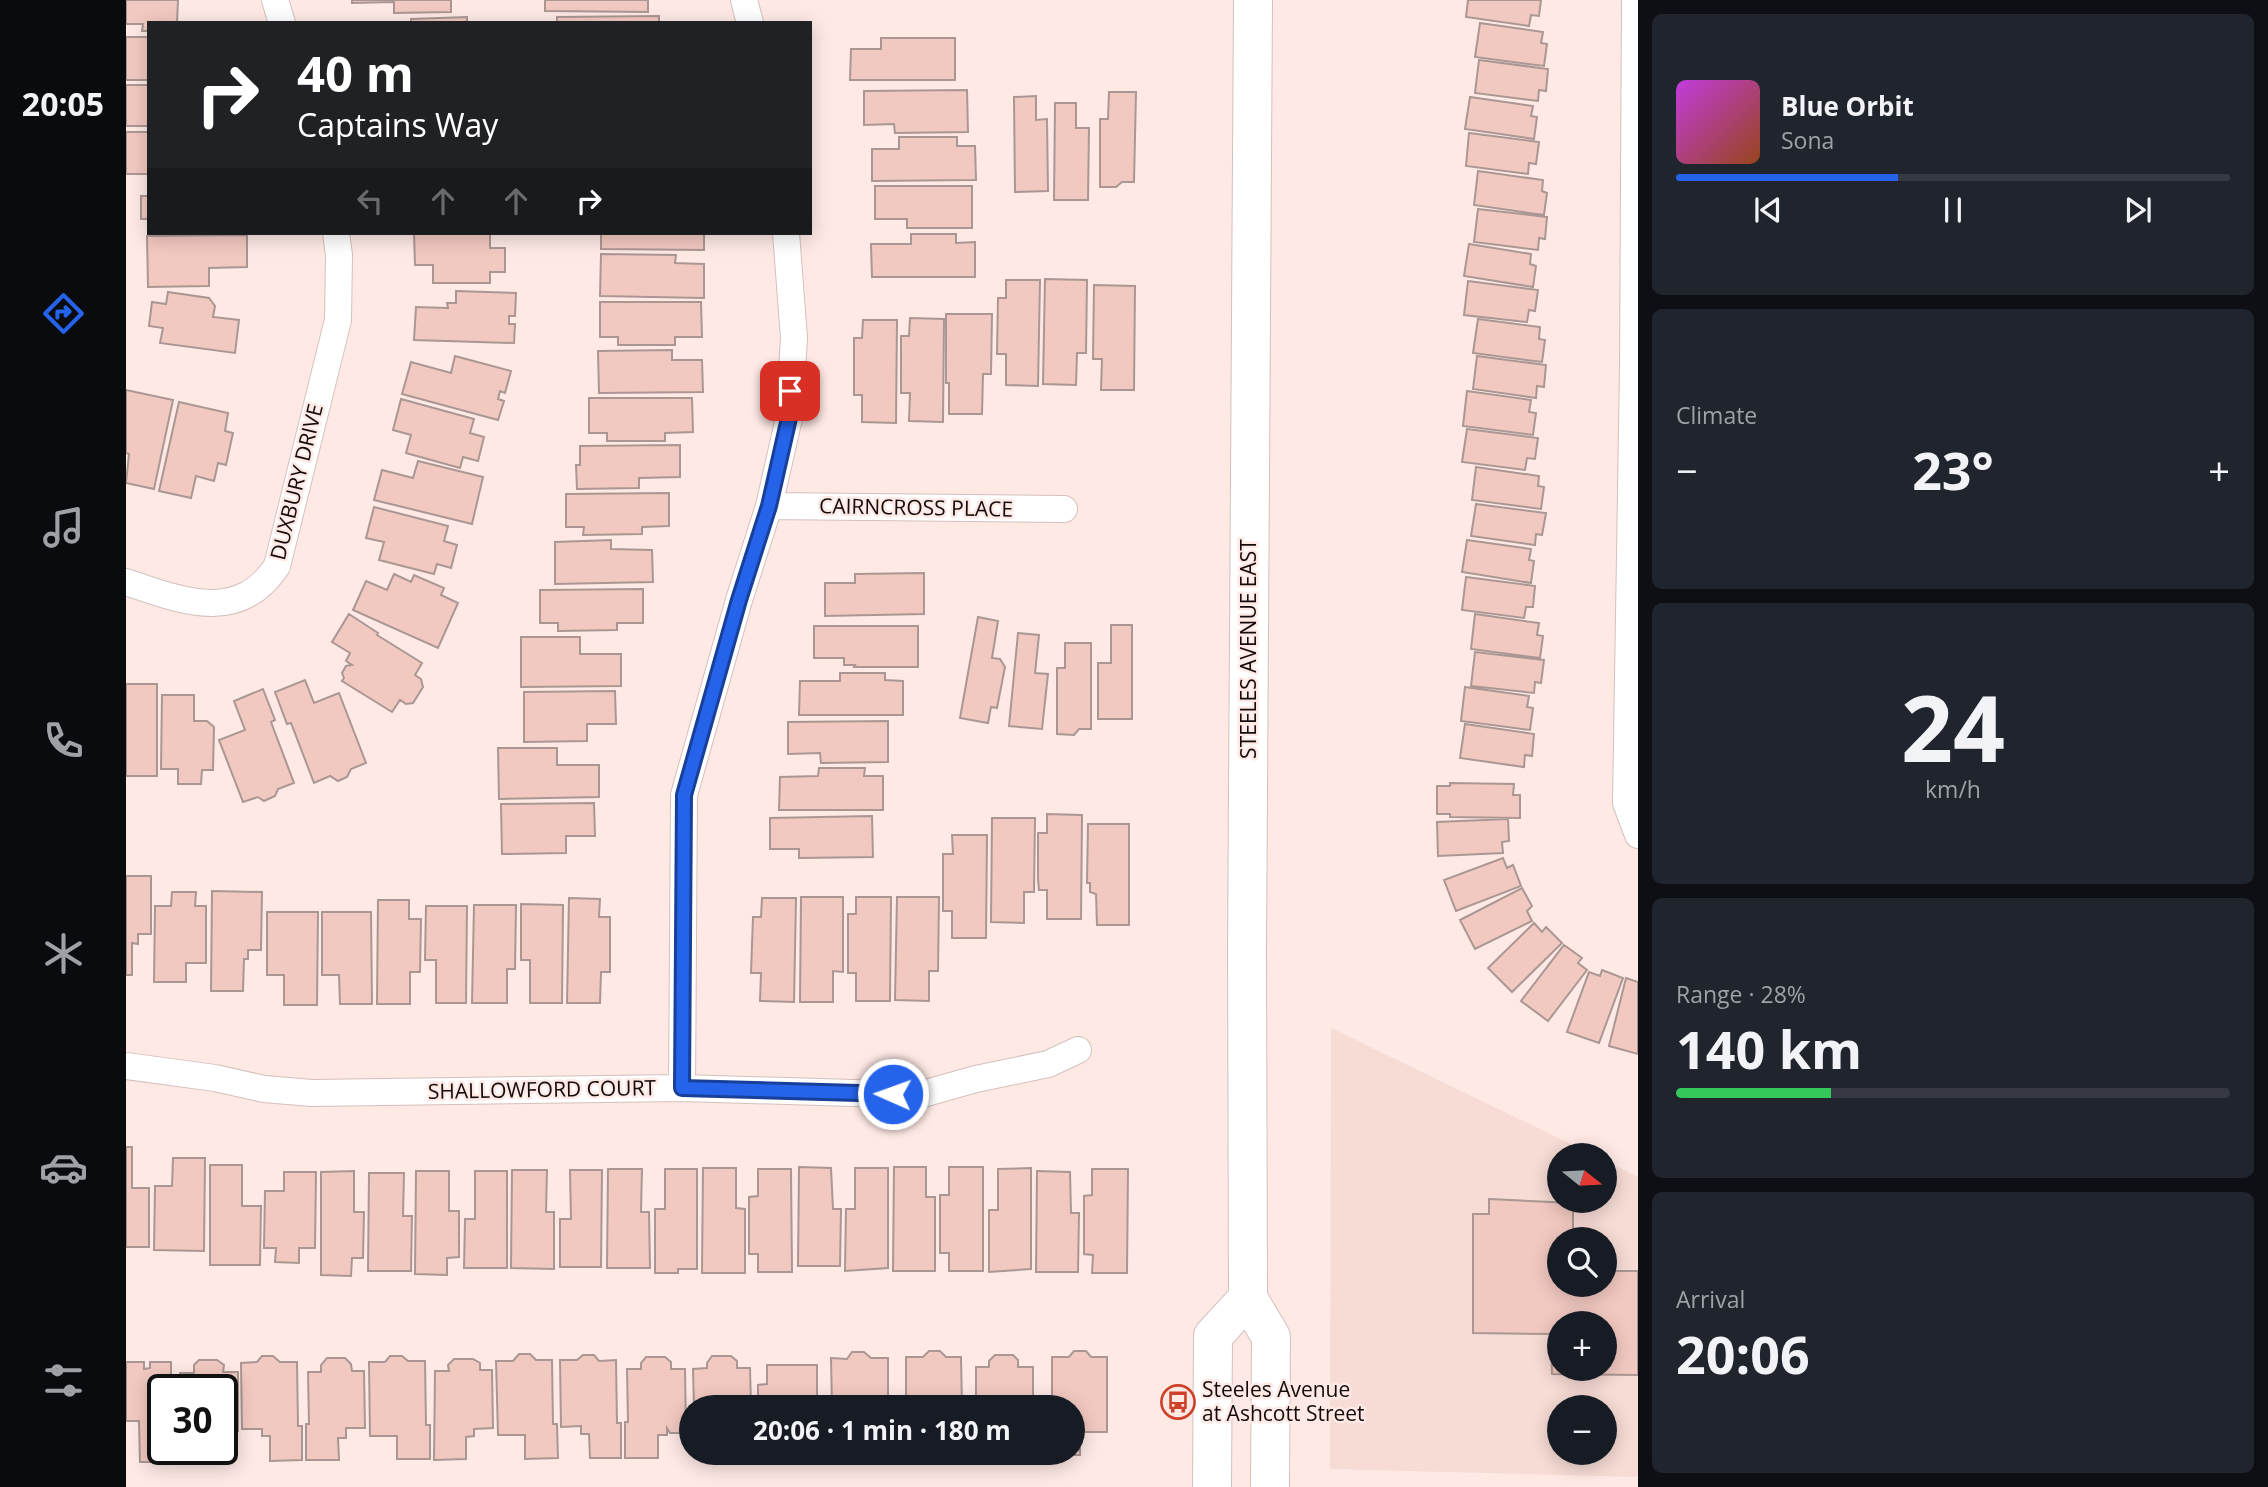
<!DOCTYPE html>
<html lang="en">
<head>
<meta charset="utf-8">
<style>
  body { margin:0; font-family:"Open Sans",sans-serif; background:#20242c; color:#f1f3f6; height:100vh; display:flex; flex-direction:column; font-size:26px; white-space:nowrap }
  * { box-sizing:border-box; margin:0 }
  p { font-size:23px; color:#9ea1a6 }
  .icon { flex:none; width:38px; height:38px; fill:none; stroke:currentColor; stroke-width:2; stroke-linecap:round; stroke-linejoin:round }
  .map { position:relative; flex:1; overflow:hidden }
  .panel { display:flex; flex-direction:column; gap:14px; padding:14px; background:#0d0f14; width:630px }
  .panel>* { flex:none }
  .banner { position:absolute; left:21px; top:21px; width:665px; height:214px; border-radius:0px; box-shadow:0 4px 18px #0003; background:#202124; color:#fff; overflow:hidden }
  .needle { width:46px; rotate:108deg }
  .buttons { position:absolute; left:1421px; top:1143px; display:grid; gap:14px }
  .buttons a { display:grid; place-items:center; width:70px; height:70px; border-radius:50%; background:#171b24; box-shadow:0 4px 18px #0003; font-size:35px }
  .speed { position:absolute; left:21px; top:1374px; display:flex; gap:14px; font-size:35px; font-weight:700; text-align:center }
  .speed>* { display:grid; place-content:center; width:91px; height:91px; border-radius:50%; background:#171b24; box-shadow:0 4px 18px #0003; line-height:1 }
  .speed .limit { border:4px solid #111; border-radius:10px; background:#fff; color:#111 }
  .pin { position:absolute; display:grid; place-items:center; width:60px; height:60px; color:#fff; margin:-30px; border-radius:14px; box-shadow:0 4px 10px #0006 }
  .me { position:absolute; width:77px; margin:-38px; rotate:272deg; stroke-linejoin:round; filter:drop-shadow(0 0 5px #0008) }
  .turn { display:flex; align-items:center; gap:24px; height:147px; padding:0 35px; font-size:32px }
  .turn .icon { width:91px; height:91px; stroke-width:2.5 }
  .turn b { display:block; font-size:49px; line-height:60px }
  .lanes { display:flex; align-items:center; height:66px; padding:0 35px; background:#0003; justify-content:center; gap:35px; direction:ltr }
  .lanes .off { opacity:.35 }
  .big { font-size:52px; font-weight:700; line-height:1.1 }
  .panel .tile { flex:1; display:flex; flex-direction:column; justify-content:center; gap:10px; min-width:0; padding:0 24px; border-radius:10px; background:#20242c }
  .panel .dial { align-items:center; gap:0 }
  .dial b { font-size:91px; line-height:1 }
  .song { display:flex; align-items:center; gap:21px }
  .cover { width:84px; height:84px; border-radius:10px; background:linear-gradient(135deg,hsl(290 70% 55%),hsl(20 70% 35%)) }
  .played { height:7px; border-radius:4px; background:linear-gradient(90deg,#2563eb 40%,#363941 40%) }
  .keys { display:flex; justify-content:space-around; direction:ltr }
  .heat { display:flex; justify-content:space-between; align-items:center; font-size:38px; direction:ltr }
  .charge { height:10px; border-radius:5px; background:linear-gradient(90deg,#34c759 28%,#363941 0) }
  .trip { position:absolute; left:553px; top:1395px; width:406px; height:70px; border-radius:35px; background:#171b24; box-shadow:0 4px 18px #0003; font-weight:700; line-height:70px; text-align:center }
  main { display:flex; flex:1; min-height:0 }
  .dock { display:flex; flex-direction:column; width:126px; justify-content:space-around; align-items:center; background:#090b0e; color:#9ea1a6 }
  .dock .icon { width:49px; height:49px }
  .dock .active { color:#2563eb }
  .dock b { font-size:32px; color:#f1f3f6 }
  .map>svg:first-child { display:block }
  .built { fill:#f7dbd5; fill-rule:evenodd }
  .building { fill:#f2c9c1; stroke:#aa9793; stroke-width:2; fill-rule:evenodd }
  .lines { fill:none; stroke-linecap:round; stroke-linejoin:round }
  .street-casing { stroke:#d4c0bc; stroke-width:28 }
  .secondary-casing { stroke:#d4c0bc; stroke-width:40 }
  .street { stroke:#fff; stroke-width:26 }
  .secondary { stroke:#fff; stroke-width:38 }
  .route-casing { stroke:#184099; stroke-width:18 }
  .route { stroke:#2563eb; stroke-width:12 }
  .labels { text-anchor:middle; stroke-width:5; stroke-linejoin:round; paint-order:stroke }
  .street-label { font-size:21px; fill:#130c0b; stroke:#fee9e5 }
  .poi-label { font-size:21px; fill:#130c0b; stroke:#fee9e5; text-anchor:start }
</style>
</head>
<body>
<main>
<nav class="dock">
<b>20:05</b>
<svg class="icon active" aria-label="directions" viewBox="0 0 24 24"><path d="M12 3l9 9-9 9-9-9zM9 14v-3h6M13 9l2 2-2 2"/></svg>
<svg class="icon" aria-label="music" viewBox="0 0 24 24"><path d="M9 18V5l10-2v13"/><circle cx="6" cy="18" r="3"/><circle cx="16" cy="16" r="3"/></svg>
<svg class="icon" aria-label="phone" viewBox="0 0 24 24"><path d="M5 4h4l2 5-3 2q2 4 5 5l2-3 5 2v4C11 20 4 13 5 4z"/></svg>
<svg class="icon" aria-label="climate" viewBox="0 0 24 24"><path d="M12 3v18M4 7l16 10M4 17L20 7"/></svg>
<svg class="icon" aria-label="car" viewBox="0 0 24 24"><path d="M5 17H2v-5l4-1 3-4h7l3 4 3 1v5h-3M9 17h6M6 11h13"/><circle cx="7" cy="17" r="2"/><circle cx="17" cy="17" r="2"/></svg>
<svg class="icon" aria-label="filters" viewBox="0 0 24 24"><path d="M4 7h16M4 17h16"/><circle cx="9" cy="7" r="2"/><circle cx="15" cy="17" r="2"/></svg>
</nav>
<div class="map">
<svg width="1512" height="1487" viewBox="0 0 1512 1487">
  <rect width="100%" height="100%" fill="#fee9e5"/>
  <path class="built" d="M1205 1028 1467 1155H1433V1200H1479V1161L1512 1177V1477L1204 1469ZM1433 1239H1479V1284H1433ZM1433 1323H1479V1368H1433ZM1433 1407H1479V1452H1433Z"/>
  <path class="building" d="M0 0H52L51 23H23V31H16L17 24H0Z
    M226 0H325V12L268 13V2L226 3Z
    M419 0H522V12L419 11Z
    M1342 0H1415L1413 16 1405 15 1403 26 1340 17Z
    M533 16V23H431V17Z
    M341 17V23H285V19Z
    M1354 23 1417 32 1415 43 1421 44 1418 66 1349 57Z
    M0 37H23V80H0Z
    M755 38H829V80H724L725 49H755Z
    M1353 60 1422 69 1420 91 1413 90 1412 101 1349 93Z
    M0 85H23V126H0Z
    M841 90 842 132 769 133 768 124 738 125V91Z
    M983 92H1010L1008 182H996L990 187H974V119H982Z
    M910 96V120L921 119 922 191 889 192 888 97Z
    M1344 97 1407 106 1405 116 1411 117 1408 139 1339 129Z
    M929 103H950V128H963L962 200H928Z
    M0 132H23V174H0Z
    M1343 133 1413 142 1410 164 1403 163 1402 174 1340 166Z
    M773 137H831V146H849L850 180 746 181V149H773Z
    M1352 171 1417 180 1416 191 1421 193 1418 215 1348 205Z
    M749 186H846V228H781V219H749Z
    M15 196H23V219H15Z
    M1352 209 1421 217 1419 239 1413 238 1412 250 1348 242Z
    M288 233H364V248H379V272H364V283H307V265H289Z
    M475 233H578V250L475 249Z
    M785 234H830V243L849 242V277H746L745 244H785Z
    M121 235V267L83 268V286L22 287 21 236Z
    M1343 244 1405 254 1404 264 1410 266 1407 287 1338 276Z
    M475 254 550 255 549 263 578 264V298L474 296Z
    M919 279 961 280 960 353H951L950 385 917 384Z
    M880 280H914L912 386 880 385V354H871L872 298H880Z
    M1342 281 1412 290 1409 311 1403 310 1401 322 1338 315Z
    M968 285 1009 286 1008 390H975L976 359H967Z
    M330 291 390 293 389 316H383V324H389L388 343 288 340 290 307 322 308 321 303H330Z
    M42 292 83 298 89 306 87 317 113 320 109 353 34 343 37 328 23 326 26 302 40 304Z
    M474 302H575L576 337H549V345H492V337H474Z
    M820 314H866L865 374H857L856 414H823V383H820Z
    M784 318 818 319 817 422 783 421 784 393H775V336H783Z
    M1352 319 1414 327 1413 339 1419 340 1416 362 1347 353Z
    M737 320H771L770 423 736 422V395H728V338H736Z
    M546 350V360H576L577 392 473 393 472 351Z
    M329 356 385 371 379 393 374 391 372 399 378 401 372 420 276 394 285 362 325 373Z
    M1351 356 1420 365 1418 387 1411 386 1410 398 1347 389Z
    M0 390 47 400 28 489 0 483 3 454 0 453Z
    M1341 391 1405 400 1403 412 1410 413 1407 435 1337 426Z
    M463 398H566L567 432 539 433V441H481V433H463Z
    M275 399 348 419 344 433 358 437 352 461 337 457 334 468 280 453 285 435 267 430Z
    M53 402 102 413 99 431 107 433 100 465 92 463 88 481 70 476 65 498 33 491Z
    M1341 429 1412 438 1409 459 1401 458 1399 470 1336 462Z
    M554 445V477L513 478V488L451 489 450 465H454V446Z
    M292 461 357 477 346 524 248 500 256 470 287 478Z
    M1350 467 1413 476 1412 486 1418 487 1415 509 1346 500Z
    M543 493V526L516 527V534L457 535 458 527H440V494Z
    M1350 504 1420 513 1416 535 1410 534 1409 545 1345 536Z
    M248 507 322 526 318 541 331 545 325 568 311 564 308 574 253 560 258 542 240 538Z
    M485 540V549L526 550 527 582 429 584V542Z
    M1341 540 1405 549 1403 560 1408 561 1405 583 1336 572Z
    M798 573V614L699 616V583H729V574Z
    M268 574 285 582 288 575 318 588 315 595 332 603 312 648 227 610 240 581 261 590Z
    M1340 577 1409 586 1407 607H1400L1398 618 1336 610Z
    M517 589V623H491V630L432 631V623H414V590Z
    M223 614 252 633 251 635 296 663 289 675 295 679 297 687 287 703 280 704 274 700 266 712 216 681 218 678 216 673 220 666 226 665 220 661 224 653 206 642Z
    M1349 614 1413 623 1411 635 1417 636 1414 658 1345 649Z
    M852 617 872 621 866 658 874 659 879 667 871 708 865 707 862 723 834 718Z
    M985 625H1006V719H972V663H985Z
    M688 626H792V667H728L729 665H718V658H688Z
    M892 633 913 635 909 673 922 674 916 729 883 726Z
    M395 637H454V654H495V686L395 687Z
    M939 643H965V729H953L948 735 931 734V668H939Z
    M1349 652 1418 660 1415 683 1409 682 1408 693 1345 686Z
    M714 673H759V680L777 681V715H673L674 681H714Z
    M179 680 188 703 213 693 240 763 225 769 221 777 212 781 204 776 188 783 165 723 161 724 149 692Z
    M0 684H31V776H0Z
    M1339 687 1403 696 1401 707 1407 708 1404 730 1335 721Z
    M137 689 149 720 145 722 168 783 152 789 149 796 138 801 132 797 117 802 93 740 119 730 108 701Z
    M489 691 490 724H461V741L398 742V692Z
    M36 695H68V721H81L88 727 87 770H76L75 784H52V769H35Z
    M762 721V762L695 763 694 753 662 754V722Z
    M1339 724 1408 734 1406 756 1399 755 1398 767 1334 758Z
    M372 748H431V765H473V797L373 799Z
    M693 768H739L738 776H757V810H653L654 777 692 776Z
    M1324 783 1388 784 1387 795H1394V818L1324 817V814H1311V786H1324Z
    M468 803 469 836H440V853L376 854 375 804Z
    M921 814 956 815 955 919H921V890H913L912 879V833H921Z
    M746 816 747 857 673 858V849H644V818Z
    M866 818H909L908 892H898V923L865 922Z
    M1382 819 1383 841 1376 842 1377 853 1312 856 1311 822Z
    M962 824H1003V925H971L970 894 964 892V883H961Z
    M826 835H861L860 938H826V911H817V854H827Z
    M1377 858 1381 868 1387 865 1395 886 1330 911 1318 880Z
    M0 876H25V934H12V944L6 943V975H0Z
    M1396 888 1406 906 1401 911 1406 921 1349 949 1334 920Z
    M86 891 136 892 135 950H122V959H118L117 991H85Z
    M46 892H70L69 906H80V963H60V982H28L29 906H45Z
    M675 897H717V972L707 971V1002H674Z
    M730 897H765L764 1001H730V973H722V914H730Z
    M771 897H813L812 971H803V1001L769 1000Z
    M443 898 474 899 473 917H484V972H475L474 1003H441Z
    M636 898H670L668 1002 634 1001 635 973H625L627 917H635Z
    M252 900H283V919H295L294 972H284V1004H251Z
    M395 904 437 905 436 1003H404V960H395Z
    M348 905H390L389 969H381V1003H346Z
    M300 906H341L340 1003H310V960H299Z
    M141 912H192L191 1005H158V975H141Z
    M196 912H245L246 1004H214L213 975H196Z
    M1408 923 1416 932 1420 927 1436 943 1386 992 1362 968Z
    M1438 945 1456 958 1452 963 1461 970 1422 1021 1395 1001Z
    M1476 970 1497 978 1473 1043 1441 1032 1463 972 1474 976Z
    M1500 978 1512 982V1054L1483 1046Z
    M0 1147H6V1188H23V1247H0Z
    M47 1158H79L78 1251 28 1250 29 1186H46Z
    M84 1165H116V1206H135L134 1265H84Z
    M673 1167 705 1168 707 1209H715L714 1266H672Z
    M768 1167H800V1197H809V1271H767Z
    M823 1167H857V1271H823V1253H814V1195H823Z
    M577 1168H610V1208L619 1209V1273H576Z
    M729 1168H762V1268L719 1271 720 1209H729Z
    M905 1168V1269L863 1272V1210H872V1169Z
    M482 1169H516L515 1212H523L524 1268H481Z
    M539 1169H571V1269H552V1273H529V1209H539Z
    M632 1169H665L666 1272H632V1254H623V1197L632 1196Z
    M966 1169H1002L1001 1273H966L967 1255 958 1254V1196L966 1195Z
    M386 1170H421L420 1212H428V1269L385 1268Z
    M444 1170H476L475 1267H434V1219H445Z
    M228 1171V1212H238L237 1258H226L225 1276 195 1275V1172Z
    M290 1171H323V1211H333V1257L321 1258V1275L289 1274Z
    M349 1171H381V1268H338L339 1219H349Z
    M911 1171 944 1172 945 1213H953L952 1272H910Z
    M158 1172H190L189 1248H173V1263L149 1262 150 1248H138L139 1191H158Z
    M243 1173H278L277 1216H286L285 1271H242Z
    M1363 1199 1447 1203V1239H1433V1284H1479V1271H1512V1375L1426 1374 1425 1334 1347 1333V1214H1363ZM1433 1323H1479V1368H1433Z
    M803 1351H814L820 1357H835L836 1407H780V1357H797Z
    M948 1351H960L965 1357H981V1432H954V1455H922V1452H947V1407H926V1357H943Z
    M726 1352H738L745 1358H762V1407H706L705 1358 721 1359Z
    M393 1354H404L410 1360H426L427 1424H431L432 1458 399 1459V1435H372L370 1361H387Z
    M457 1355H468L473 1361 490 1360 491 1423H495V1458H464L463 1434H455V1426L435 1427 434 1360H451Z
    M869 1355H887L892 1360V1367H907V1407H850V1367H863V1361Z
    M136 1356H147L154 1362H171L172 1426H176V1460L144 1461V1436H136V1429H116L115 1363 131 1362Z
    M264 1356H276L282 1361H299L300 1425H304V1459H271V1436H244L243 1362H259Z
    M586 1356H605L611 1361V1368H624L625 1407H568L567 1369 581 1368V1363Z
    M520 1357H539L545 1362V1369H559L560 1429H556L553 1433H544L541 1428V1435H532V1458H499V1422H502L501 1369H515V1363Z
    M201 1358H219L225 1364 226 1371H238L239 1428H220V1438H212L213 1460H180V1424H183L182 1372H195V1365Z
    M328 1359H347L354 1363V1370H366L367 1428 348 1429V1436L340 1437V1459L308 1460 309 1371H323L322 1365Z
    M73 1360H91L98 1365 97 1372H112V1431L105 1435H96V1390H54V1373H68V1365Z
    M0 1362H18V1369L24 1368V1362H45V1390H37V1449H45V1462H14L13 1421H0Z
    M641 1365H691V1407H632V1385L641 1384Z
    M54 1449H85V1461H54Z
    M595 1452H628V1456L596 1457Z
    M659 1452H691V1457H659Z
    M734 1452H766V1456H734Z
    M776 1452H809V1456H776Z
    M877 1452H909V1456H877Z"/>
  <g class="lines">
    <g class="street-casing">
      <path id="street" d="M149 0 156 23
        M618 0 624 23
        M1509 0 1507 367 1500 803 1512 835
        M643 506 938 509
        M0 582C54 600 112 625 151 566L212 320 213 255 210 233
        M0 1066 89 1078 138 1089 186 1093 556 1088 793 1095 850 1079 922 1064 952 1050
        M556 1088 558 795 613 600 643 506 663 418 668 338 660 233"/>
    </g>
    <g class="secondary-casing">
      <path id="secondary" d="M1127 0 1121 950 1122 1298 1145 1337 1144 1487
        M1086 1487 1087 1336 1122 1298"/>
    </g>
    <use href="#street" class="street"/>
    <use href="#secondary" class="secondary"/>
  </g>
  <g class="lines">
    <g class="route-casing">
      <path id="route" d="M664 391 663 418 643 506 613 600 558 795 556 1088 767 1094"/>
    </g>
    <use href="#route" class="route"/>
  </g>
  <defs>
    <g id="bus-ring" transform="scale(1.75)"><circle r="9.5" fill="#fee9e5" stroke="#cd4129" stroke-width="1.5"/><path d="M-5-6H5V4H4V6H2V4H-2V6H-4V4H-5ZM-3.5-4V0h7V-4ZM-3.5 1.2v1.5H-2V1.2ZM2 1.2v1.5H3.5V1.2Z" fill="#cd4129"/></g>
  </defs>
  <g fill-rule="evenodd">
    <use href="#bus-ring" x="1052" y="1402"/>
  </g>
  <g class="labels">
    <g class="street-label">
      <text transform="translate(171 482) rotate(-76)" y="7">DUXBURY DRIVE</text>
      <text transform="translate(790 508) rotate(1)" y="7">CAIRNCROSS PLACE</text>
      <text transform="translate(1123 649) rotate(-90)" y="7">STEELES AVENUE EAST</text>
      <text transform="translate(416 1090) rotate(-1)" y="7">SHALLOWFORD COURT</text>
    </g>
    <g class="poi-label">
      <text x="1076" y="1397">Steeles Avenue<tspan x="1076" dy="24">at Ashcott Street</tspan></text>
    </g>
  </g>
</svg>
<div class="buttons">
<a><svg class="needle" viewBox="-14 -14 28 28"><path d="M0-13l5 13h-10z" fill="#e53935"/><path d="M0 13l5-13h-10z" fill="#9ea1a6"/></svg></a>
<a><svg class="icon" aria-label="search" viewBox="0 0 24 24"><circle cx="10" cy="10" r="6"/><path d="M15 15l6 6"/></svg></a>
<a>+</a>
<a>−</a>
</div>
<div class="speed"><div class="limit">30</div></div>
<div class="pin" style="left:664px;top:391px;background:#d93025"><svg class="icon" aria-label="arrive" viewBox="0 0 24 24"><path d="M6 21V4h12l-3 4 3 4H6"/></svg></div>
<svg class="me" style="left:767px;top:1094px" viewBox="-20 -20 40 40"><circle r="17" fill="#2563eb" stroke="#fff" stroke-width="3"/><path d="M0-11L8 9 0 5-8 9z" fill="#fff"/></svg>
<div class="trip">20:06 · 1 min · 180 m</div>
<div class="banner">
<div class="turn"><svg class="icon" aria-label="right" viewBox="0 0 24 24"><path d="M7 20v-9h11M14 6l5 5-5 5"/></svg><div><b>40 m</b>Captains Way</div></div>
<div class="lanes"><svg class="icon off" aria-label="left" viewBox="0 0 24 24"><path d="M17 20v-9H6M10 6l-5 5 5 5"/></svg><svg class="icon off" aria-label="ahead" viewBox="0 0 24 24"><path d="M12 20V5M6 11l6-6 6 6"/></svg><svg class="icon off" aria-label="ahead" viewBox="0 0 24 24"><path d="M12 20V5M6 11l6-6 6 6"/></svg><svg class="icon" aria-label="right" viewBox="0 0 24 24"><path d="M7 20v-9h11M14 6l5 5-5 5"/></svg></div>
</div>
</div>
<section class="panel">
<div class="tile">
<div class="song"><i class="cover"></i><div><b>Blue Orbit</b><p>Sona</p></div></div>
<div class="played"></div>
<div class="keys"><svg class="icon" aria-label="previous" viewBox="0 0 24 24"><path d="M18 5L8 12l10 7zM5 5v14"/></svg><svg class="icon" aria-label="pause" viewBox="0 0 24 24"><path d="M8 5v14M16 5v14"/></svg><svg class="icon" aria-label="next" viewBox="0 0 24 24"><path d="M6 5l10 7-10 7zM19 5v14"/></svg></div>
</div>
<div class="tile"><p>Climate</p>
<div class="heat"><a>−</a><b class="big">23°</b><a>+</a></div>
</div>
<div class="tile dial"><b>24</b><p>km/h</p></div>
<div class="tile"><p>Range · 28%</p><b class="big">140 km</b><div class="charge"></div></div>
<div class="tile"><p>Arrival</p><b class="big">20:06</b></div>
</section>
</main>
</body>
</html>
